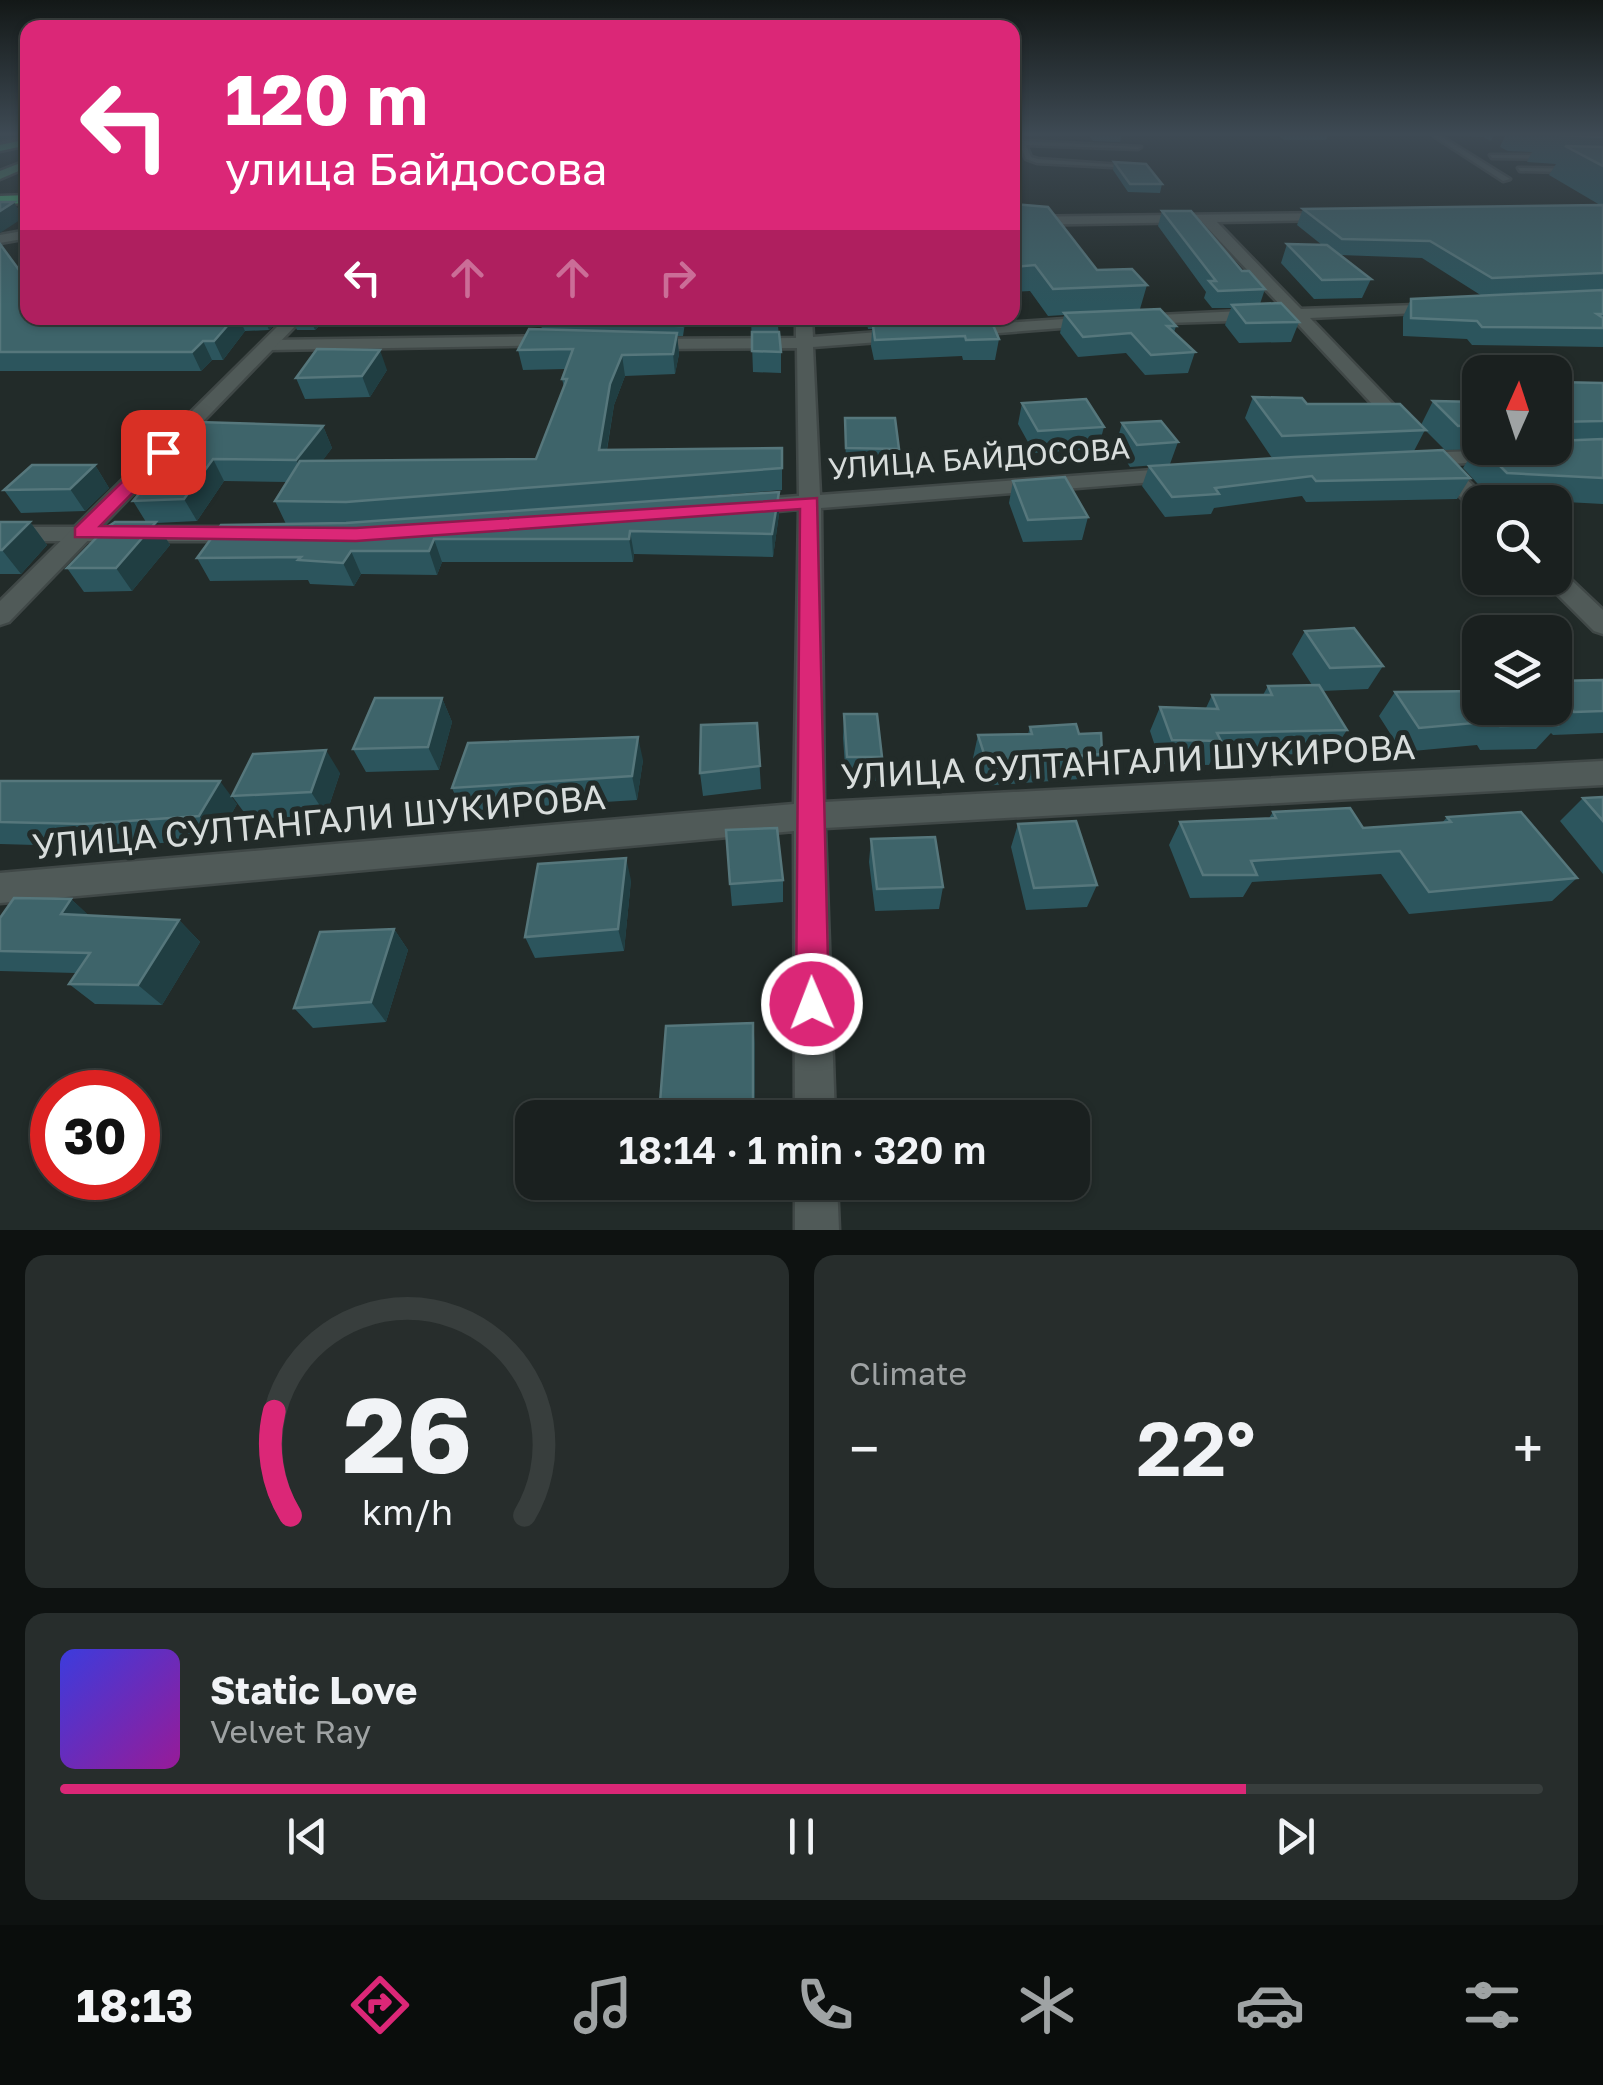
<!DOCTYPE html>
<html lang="en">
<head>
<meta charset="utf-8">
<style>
  body { margin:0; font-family:"Golos Text",sans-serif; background:#272d2c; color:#f1f3f6; height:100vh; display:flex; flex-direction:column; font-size:38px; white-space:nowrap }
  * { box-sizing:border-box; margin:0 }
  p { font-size:32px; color:#9fa3a4 }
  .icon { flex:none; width:55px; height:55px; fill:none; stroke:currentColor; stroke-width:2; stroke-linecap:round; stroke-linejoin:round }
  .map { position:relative; height:1230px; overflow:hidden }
  .sheet { display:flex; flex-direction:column; gap:25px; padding:25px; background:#0e1211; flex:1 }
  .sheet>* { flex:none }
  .hud { position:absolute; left:20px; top:20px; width:1000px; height:305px; border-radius:20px; box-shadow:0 2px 8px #0004,0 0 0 2px #383e3d; background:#db2777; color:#fff; overflow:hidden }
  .needle { width:65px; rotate:3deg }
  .controls { position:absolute; left:1462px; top:355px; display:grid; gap:20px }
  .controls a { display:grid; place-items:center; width:110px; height:110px; border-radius:20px; background:#1a201f; box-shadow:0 2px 8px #0004,0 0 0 2px #383e3d; font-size:50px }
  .speed { position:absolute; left:30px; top:1070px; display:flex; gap:20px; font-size:50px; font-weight:700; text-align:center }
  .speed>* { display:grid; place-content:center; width:130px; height:130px; border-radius:50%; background:#1a201f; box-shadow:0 2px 8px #0004,0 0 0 2px #383e3d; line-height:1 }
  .speed .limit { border:15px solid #d22; background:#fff; color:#111 }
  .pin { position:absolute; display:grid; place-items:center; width:85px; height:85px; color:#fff; margin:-42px; border-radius:20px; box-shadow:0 5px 15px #0006 }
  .me { position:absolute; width:110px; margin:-55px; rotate:359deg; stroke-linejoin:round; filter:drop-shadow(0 0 8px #0008) }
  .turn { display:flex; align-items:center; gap:35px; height:210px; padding:0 40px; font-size:45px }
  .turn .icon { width:130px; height:130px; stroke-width:2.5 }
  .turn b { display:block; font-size:70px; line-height:85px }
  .lanes { display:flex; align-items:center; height:95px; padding:0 40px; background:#0003; justify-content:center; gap:50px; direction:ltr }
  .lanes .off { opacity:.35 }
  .big { font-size:75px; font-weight:600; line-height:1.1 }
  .sheet .card { flex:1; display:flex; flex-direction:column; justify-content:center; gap:15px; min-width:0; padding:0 35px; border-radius:20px; background:#272d2c }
  .sheet .dial { align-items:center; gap:0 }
  .dial svg { height:260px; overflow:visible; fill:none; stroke:#383e3d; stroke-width:7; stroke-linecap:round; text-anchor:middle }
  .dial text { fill:#f1f3f6; stroke:none }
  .song { display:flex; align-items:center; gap:30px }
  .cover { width:120px; height:120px; border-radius:15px; background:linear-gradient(135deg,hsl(240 70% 55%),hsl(300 70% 35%)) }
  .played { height:10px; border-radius:5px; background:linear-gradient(90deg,#db2777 80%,#383e3d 80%) }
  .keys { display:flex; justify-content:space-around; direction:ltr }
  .heat { display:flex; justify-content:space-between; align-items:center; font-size:55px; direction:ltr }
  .sheet .tiles { flex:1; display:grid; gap:25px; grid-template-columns:1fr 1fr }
  .card:last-child { grid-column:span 2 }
  .trip { position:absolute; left:515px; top:1100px; width:575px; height:100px; border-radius:20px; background:#1a201f; box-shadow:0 2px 8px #0004,0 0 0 2px #383e3d; font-weight:600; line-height:100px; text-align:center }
  .dock { display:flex; height:160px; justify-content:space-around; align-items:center; background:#0a0d0c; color:#9fa3a4 }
  .dock .icon { width:70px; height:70px }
  .dock .active { color:#db2777 }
  .dock b { font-size:45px; color:#f1f3f6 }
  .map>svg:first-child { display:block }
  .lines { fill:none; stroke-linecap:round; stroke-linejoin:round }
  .service-casing { stroke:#404847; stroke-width:5 }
  .minor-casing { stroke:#404847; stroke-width:5 }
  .tertiary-casing { stroke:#404847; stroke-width:5 }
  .secondary-casing { stroke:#404847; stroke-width:5 }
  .primary-casing { stroke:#404847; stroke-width:5 }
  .service { fill:#505a58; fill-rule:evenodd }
  .minor { fill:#505a58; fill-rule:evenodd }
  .tertiary { fill:#505a58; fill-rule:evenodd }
  .secondary { fill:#4b8064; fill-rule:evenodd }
  .primary { fill:#46a670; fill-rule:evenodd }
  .wall { fill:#2c555d }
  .shaded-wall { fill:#203e42 }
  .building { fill:#3e646a; stroke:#56777c; stroke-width:2.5 }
  .route { fill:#db2777; stroke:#8e194d; stroke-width:2.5 }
  .labels { text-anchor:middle; stroke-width:10; stroke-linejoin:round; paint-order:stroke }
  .street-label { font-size:30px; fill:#d8dddc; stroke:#222b29 }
  .near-street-label { font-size:35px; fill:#d8dddc; stroke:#222b29 }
</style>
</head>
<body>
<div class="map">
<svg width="1603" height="1230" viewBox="0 0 1603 1230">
  <rect width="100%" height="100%" fill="#222b29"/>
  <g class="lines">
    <g class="service-casing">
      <path id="service" d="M1015 133H1021L1024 141 1141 147 1138 149 1026 145 1031 157 1038 159 1134 166 1131 168 1037 163 1026 159Z
        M1429 133H1436L1510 179 1503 181Z
        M28 135V139L0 146V142Z
        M1490 155H1549L1552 157 1549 159 1492 158Z
        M1518 168 1603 169V173L1520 171Z
        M28 210V214L0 216V212Z"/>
    </g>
    <g class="minor-casing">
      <path id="minor" d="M1338 213V219L1333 220 1217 222 1301 309 1445 304V310L1439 312 1310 318 1413 425V433H1399L1293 319 1133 324V318L1139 316 1284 309 1202 222 1012 225V217Z
        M1094 317 1102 322 1100 325 960 336 952 331 960 326Z
        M796 318H812L813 337 905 330 913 335 905 340 813 347 820 495 1179 468 1189 474 1179 480 821 508 824 802 1603 761V785L825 828 835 1118H795L794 831 0 903V873L794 804 799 509 745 514 734 507 745 500 799 496 797 348 645 349 637 344 645 339 796 338Z
        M555 336 563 341 561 345 270 350 262 345 270 340Z
        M1503 450 1513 456 1510 460 1451 464 1490 502H1480V510L1472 509 1430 465 1411 463 1408 459 1418 453Z
        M0 527H246L257 534 246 541H0Z
        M1555 570 1563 572 1603 610V634L1594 631 1547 584 1543 578H1555Z
        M795 1182H837L839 1230H795Z"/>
    </g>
    <g class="tertiary-casing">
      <path id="tertiary" d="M28 230V238L0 243V235Z
        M286 318H303L9 622 0 625V601Z"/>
    </g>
    <g class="secondary-casing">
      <path id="secondary" d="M28 160V167L0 179V171Z"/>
    </g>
    <g class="primary-casing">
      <path id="primary" d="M28 139V145L0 151V145Z
        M28 195V203L0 204V196Z"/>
    </g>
    <use href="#service" class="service"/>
    <use href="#minor" class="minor"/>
    <use href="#tertiary" class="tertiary"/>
    <use href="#secondary" class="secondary"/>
    <use href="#primary" class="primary"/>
  </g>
  <path class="wall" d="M1088 133H1120L1122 135 1120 142 1093 141Z
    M1276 133H1428L1427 136 1329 134 1326 140H1284Z
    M1439 133H1603V347L1472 345 1467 339 1403 336V317L1411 299 1482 296 1422 258 1340 255 1371 279 1362 298 1314 299 1281 263 1287 244 1322 245 1297 225 1303 209 1600 205 1549 175 1556 164 1527 162 1532 152 1508 151 1500 147 1505 136H1494L1491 141 1483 137 1448 136Z
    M1114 162 1162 184 1160 193 1128 192 1113 170Z
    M1012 185 1016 190 1014 204 1097 270 1147 285 1140 309 1176 326 1174 333 1195 352 1188 373 1145 375 1126 353 1078 357 1060 333 1064 315 1048 316 1030 291 1012 292Z
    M1162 211 1265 289 1260 304 1299 322 1291 342 1239 343 1225 325 1231 308H1212L1204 298 1206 292 1158 226Z
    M0 244 28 318H282L269 330 245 331 223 360H212L201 371H0Z
    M291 318H328L315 330H297Z
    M751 318H777L781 352V373L753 372Z
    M866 318H981L999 339 995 360H963L962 356 874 360 871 346 872 329H868Z
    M540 322 685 323 683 336H677L679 354 675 374 625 376 614 405 607 450 782 448V490L659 500 779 514 773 557 634 554 633 562H442L437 575 361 574 354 586 310 584 308 580 210 581 197 558 286 524 275 501 287 482 224 481 197 521 156 523 170 545 132 591 84 592 67 568 146 522 133 501 198 422 323 426 332 448 322 461 536 459 564 387 562 379 565 369 523 370 518 350 542 329Z
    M387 370 370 397 305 399 296 378Z
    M1555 382 1603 383V504L1491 498 1463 468 1475 449 1445 450 1425 430 1414 451 1470 478 1457 499 1306 502 1302 496 1214 508 1211 514 1165 517 1142 486 1149 466 1272 458 1245 418 1253 397 1307 404 1421 425 1433 401 1480 402V448H1555Z
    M1022 403 1104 427 1098 449 1034 453 1018 424Z
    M845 418 899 449 897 471H846Z
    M1122 423 1178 442 1170 464 1130 467 1116 445Z
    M95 465 109 488 85 511 21 513 4 490Z
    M1013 481 1088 517 1082 540 1023 542 1009 503Z
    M0 522H30L47 545 21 574H0Z
    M1305 631 1383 666 1368 689 1322 691 1347 730 1332 753 1213 757 1209 765 1161 764 1150 731 1160 707 1206 708 1212 695H1263L1268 686 1312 685 1292 654Z
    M1603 680V733L1553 735 1551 733 1536 749 1480 750 1477 745 1402 752 1379 716 1395 692 1480 708H1555V681Z
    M442 698 452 722 439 770 366 772 353 749Z
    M844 714 882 757 880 781H846L843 738Z
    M757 723 761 789 703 796 700 773Z
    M1030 727 1079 734 1102 754 1094 778 981 786 973 758 978 735 1028 734Z
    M643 760 637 800 462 811 452 788Z
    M340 773 326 815 249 819 232 796Z
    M0 781 237 804 217 839 106 847 0 844Z
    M1603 797V874L1560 821 1583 798Z
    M1273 812 1363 828 1442 823 1447 817 1577 878 1552 901 1409 914 1381 874 1252 882 1243 897 1190 898 1169 845 1180 822 1269 818Z
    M1018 824 1097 885 1087 907 1026 910 1011 847Z
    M871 839 943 887 939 909 875 911 869 862Z
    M631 880 624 951 535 958 525 937Z
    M783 880V902L732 906 730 884Z
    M71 899 89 916 179 920 200 942 162 1005 95 1004 69 984 76 973 0 971V918Z
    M394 929 408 950 386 1022 313 1028 294 1008Z
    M755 1043V1118H664L660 1102Z"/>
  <path class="shaded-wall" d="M0 133H28V134L0 140Z
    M14 202 23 218 0 233V211Z
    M234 318H239L245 331 223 360 214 341Z
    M264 318H282L269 330Z
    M310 318H328L315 330Z
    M677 333 679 354 675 374 673 354Z
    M203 341 212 360 201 371 192 352Z
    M380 350 387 370 370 397 362 376Z
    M622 355 625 376 614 405 603 472 599 450 610 384Z
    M323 426 332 448 306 483 296 460Z
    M213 459 224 481 197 521 184 499Z
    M95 465 109 488 85 511 70 489Z
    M779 492V514L773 557 772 534Z
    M30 522 47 545 21 574 2 550Z
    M156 522 170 545 132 591 116 568Z
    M630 531 634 554 633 562 629 539Z
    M434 539 442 562 437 575 429 551Z
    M351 551 361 574 354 586 343 563Z
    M442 698 452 722 439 770 428 747Z
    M638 737 643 760 637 800 632 776Z
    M326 750 340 773 326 815 311 792Z
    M220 781 237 804 217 839 199 816Z
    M626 858 631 880 624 951 618 929Z
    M71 899 95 921 61 914Z
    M179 920 200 942 162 1005 138 985Z
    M394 929 408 950 386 1022 371 1002Z
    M753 1023 755 1043V1118L753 1100Z"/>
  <path class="building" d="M1542 134 1603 135V137Z
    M1565 146 1603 147V166Z
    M1114 162 1146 164 1162 184H1130Z
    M1012 200 1013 204 1048 207 1097 270 1132 269 1147 285 1053 289 1035 265 1012 267Z
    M0 202H14L0 211Z
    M1603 205V273L1492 278 1430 241 1342 239 1303 209Z
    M1162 211H1191L1242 271H1249L1265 289 1218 291 1209 281H1216Z
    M0 244 22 274H28V318H234L214 341H203L192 352H0Z
    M1287 244 1327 245 1371 279 1322 280Z
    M1603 290V314H1597L1603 318V328L1482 327 1477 321 1411 318V299Z
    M1281 303 1299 322 1246 323 1232 305Z
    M1160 309 1176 326H1167L1195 352 1151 355 1131 333 1083 337 1064 313Z
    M542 318H684L682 326 540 322Z
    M751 318H777L778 325H752Z
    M990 318 999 339 966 340 965 336 875 340 873 326Z
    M529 329 677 333 673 354 622 355 610 384 599 450 782 448V468L346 502 275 501 300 461 536 459 567 379H562L573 349 518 350Z
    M752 332H779L781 352 752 351Z
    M317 349 380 350 362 376 296 378Z
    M1555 382 1603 383V421L1555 422V403H1563L1555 396V391H1559L1555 388Z
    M1253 397 1302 398 1307 404H1400L1426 430 1282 436Z
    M1086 399 1104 427 1038 431 1022 403Z
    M1433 401 1480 402V425L1458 426Z
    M845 418H895L899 449 846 448Z
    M1161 421 1178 442 1137 445 1122 423Z
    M198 422 323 426 296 460 213 459 184 499 133 501Z
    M1603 439V478L1507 473 1482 448H1555V441Z
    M1443 450 1470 478 1316 481 1312 476 1215 488 1219 494 1172 497 1149 466 1294 457Z
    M32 465H95L70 489 4 490Z
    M1065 477 1088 517 1028 520 1013 481Z
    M779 492 772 534 630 531 629 539H434L429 551H351L343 563 298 560 301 557 197 558 221 525 346 523Z
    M0 522H30L2 550H0Z
    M115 522H156L116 568H67L106 528Z
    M1354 628 1383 666 1330 668 1305 631Z
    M1603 680V711L1574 712 1555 690V681Z
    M1319 685 1347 730 1217 733 1221 741 1172 740 1160 707 1218 709 1212 695H1272L1268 686Z
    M1480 691V708H1542L1557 725 1500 726 1496 721 1419 728 1395 692Z
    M375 698H442L428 747 353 749Z
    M844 714H877L882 757H847Z
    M757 723 760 766 700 773 701 725Z
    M1076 724 1079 734 1101 733 1102 754 987 763 978 735 1032 734 1030 727Z
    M638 737 632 776 452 788 468 743Z
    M326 750 311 792 232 796 253 754Z
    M0 781H220L199 816 84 824 0 822Z
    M1603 797V821L1583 798Z
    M1350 808 1363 828 1451 822 1447 817 1521 812 1577 878 1429 892 1400 851 1251 861 1257 875H1203L1180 822 1276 818 1273 812Z
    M1076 821 1097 885 1034 888 1018 824Z
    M777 828 783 880 730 884 726 830Z
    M935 837 943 887 877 889 871 839Z
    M626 858 618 929 525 937 538 864Z
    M14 898 71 899 61 914 179 920 138 985 69 984 90 953 0 951V918Z
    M394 929 371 1002 294 1008 320 932Z
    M753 1023V1100L660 1102 666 1026Z"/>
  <linearGradient id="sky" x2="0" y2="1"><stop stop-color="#131817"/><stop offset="0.44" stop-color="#3e4a54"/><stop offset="1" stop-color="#3e4a54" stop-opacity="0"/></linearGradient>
  <rect width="1603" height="305" fill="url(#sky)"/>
  <path class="route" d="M163 447 172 452 169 456 100 526 356 528 817 498 829 1004 824 1016 812 1021 801 1016 796 1004 800 509 356 541 75 537V528L157 448Z"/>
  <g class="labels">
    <g class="street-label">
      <text transform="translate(979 459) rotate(-4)" y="10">УЛИЦА БАЙДОСОВА</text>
    </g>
    <g class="near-street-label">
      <text transform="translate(1128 762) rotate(-3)" y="12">УЛИЦА СУЛТАНГАЛИ ШУКИРОВА</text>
      <text transform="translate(319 822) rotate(-5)" y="12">УЛИЦА СУЛТАНГАЛИ ШУКИРОВА</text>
    </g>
  </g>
</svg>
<div class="controls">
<a><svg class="needle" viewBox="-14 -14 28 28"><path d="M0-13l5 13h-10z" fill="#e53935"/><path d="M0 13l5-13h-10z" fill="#9fa3a4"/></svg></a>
<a><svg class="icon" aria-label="search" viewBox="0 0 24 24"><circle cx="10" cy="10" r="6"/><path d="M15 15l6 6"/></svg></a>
<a><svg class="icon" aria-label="layers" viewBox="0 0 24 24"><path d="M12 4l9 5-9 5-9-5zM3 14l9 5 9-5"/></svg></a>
</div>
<div class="speed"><div class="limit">30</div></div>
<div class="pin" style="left:163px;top:452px;background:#d93025"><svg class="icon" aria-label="arrive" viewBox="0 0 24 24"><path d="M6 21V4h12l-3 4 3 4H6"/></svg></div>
<svg class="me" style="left:812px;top:1004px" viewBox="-20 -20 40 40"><circle r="17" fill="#db2777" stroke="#fff" stroke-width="3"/><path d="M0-11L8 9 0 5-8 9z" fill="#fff"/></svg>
<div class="trip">18:14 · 1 min · 320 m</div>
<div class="hud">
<div class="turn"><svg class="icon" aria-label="left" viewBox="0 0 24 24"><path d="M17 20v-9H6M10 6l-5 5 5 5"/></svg><div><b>120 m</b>улица Байдосова</div></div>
<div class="lanes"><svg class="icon" aria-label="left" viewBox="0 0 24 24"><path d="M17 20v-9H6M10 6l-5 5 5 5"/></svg><svg class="icon off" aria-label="ahead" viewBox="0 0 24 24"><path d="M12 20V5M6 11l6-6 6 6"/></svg><svg class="icon off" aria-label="ahead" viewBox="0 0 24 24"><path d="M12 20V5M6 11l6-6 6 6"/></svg><svg class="icon off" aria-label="right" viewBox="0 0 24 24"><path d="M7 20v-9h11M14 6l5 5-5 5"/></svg></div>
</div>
</div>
<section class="sheet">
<div class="tiles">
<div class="card dial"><svg viewBox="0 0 100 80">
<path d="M14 69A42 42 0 1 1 86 69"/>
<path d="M14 69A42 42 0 0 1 9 37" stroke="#db2777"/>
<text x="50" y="56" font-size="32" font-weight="700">26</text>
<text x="50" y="72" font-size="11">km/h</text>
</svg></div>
<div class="card"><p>Climate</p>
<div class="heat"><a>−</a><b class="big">22°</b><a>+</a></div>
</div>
<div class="card">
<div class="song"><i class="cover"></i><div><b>Static Love</b><p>Velvet Ray</p></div></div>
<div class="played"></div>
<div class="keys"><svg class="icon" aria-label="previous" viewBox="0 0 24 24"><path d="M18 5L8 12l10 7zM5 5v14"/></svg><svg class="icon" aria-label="pause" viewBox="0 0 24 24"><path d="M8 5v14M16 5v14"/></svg><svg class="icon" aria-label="next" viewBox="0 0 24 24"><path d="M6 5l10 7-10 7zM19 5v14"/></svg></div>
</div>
</div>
</section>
<nav class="dock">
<b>18:13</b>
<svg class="icon active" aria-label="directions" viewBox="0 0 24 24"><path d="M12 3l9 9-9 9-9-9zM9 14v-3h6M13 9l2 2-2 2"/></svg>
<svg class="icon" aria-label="music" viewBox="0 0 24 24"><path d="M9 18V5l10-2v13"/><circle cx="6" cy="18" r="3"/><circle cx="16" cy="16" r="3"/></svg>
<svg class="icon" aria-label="phone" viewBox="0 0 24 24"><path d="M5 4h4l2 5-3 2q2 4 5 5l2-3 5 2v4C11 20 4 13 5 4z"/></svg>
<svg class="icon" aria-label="climate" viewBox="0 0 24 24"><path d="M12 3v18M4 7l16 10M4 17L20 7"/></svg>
<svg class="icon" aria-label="car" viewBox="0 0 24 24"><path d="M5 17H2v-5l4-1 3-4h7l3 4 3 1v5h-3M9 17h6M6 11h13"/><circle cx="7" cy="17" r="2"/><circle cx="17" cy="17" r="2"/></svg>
<svg class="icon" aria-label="filters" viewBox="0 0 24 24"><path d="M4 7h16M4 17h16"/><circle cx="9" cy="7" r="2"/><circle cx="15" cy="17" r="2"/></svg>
</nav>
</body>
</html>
